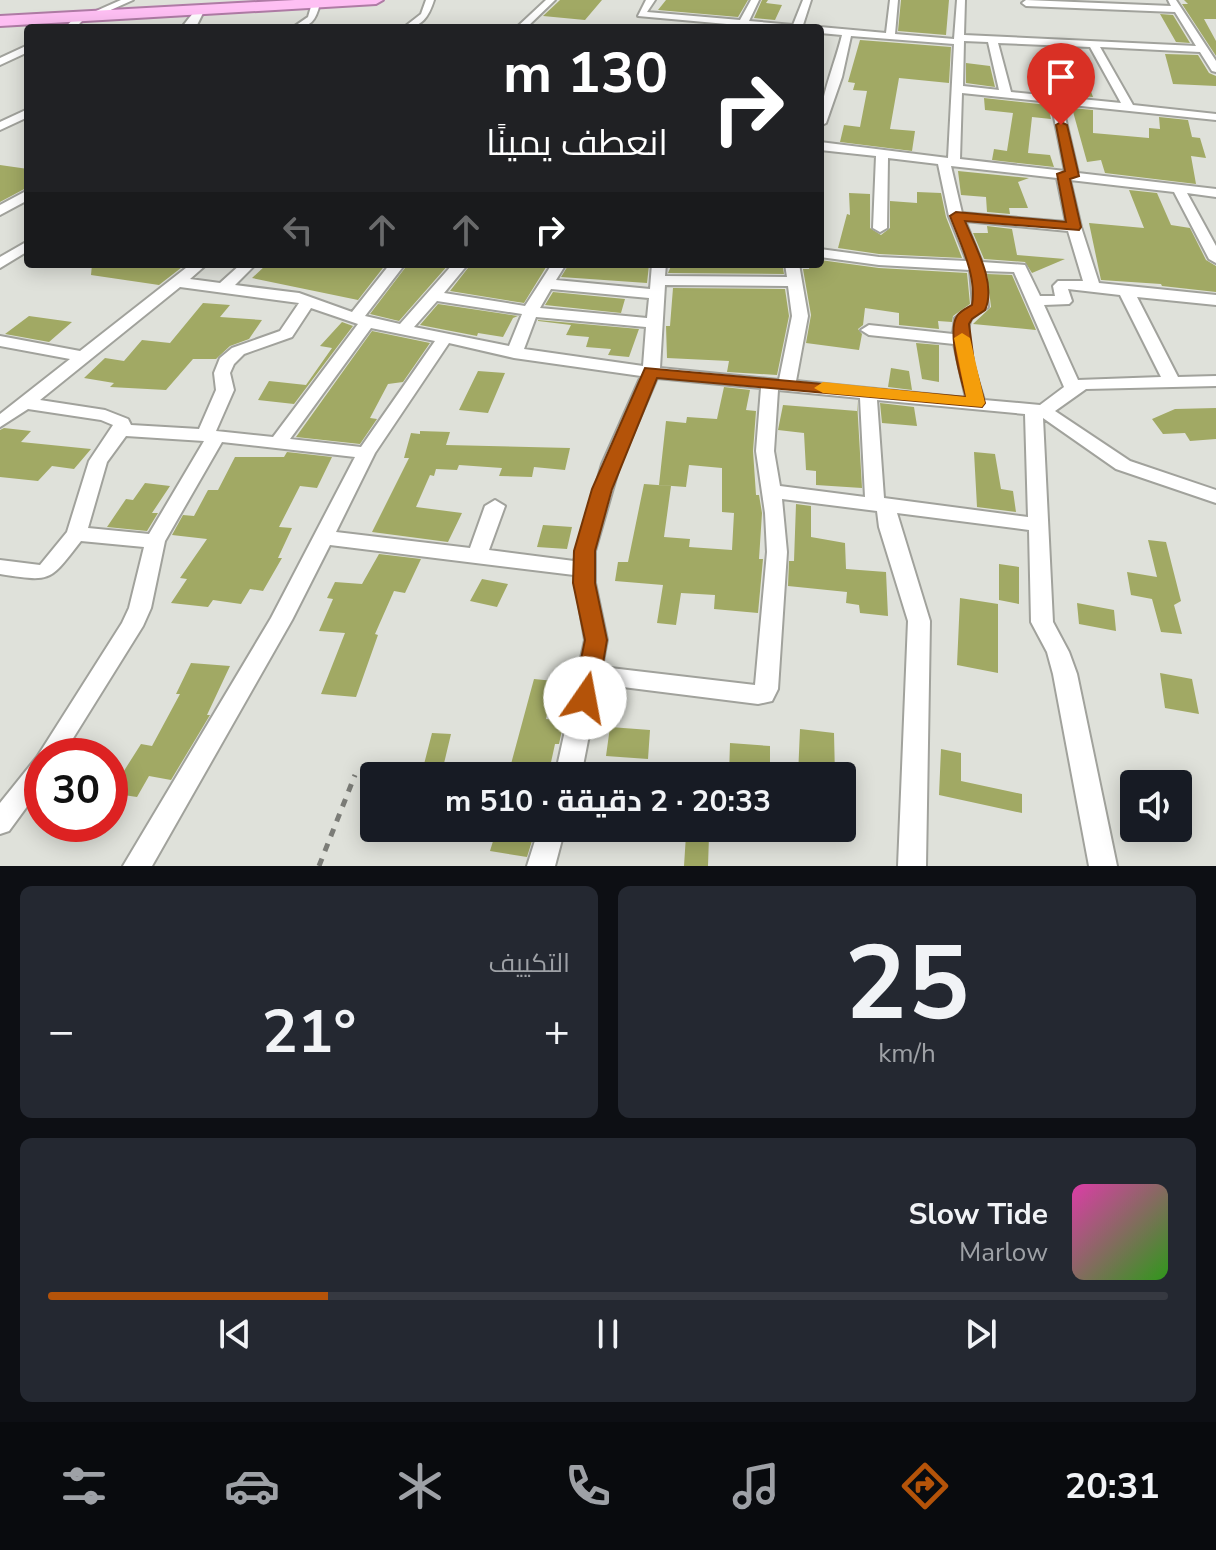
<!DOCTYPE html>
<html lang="ar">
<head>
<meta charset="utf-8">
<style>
  body { margin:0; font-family:"Nunito Sans",Cairo,sans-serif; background:#242831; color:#f1f3f6; direction:rtl; height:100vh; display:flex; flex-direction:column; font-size:30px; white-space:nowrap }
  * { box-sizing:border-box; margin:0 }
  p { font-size:26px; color:#9ea1a6 }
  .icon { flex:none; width:44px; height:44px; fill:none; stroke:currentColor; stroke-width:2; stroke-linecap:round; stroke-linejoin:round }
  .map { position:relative; height:866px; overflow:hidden; direction:ltr }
  .details { display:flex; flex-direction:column; gap:20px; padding:20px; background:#0d0f14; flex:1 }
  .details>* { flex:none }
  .hud { position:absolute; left:24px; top:24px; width:800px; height:244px; border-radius:8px; box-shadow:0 4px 20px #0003; direction:rtl; background:#202124; color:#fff; overflow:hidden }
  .tools { position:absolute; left:1120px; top:770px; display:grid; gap:16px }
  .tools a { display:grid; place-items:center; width:72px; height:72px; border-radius:8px; background:#171b24; box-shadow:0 4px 20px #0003; font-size:40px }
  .speed { position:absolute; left:24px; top:738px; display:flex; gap:16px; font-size:40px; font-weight:700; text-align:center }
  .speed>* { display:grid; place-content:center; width:104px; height:104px; border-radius:50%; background:#171b24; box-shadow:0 4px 20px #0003; line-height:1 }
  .speed .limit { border:12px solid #d22; background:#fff; color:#111 }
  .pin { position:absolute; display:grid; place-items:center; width:68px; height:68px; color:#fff; margin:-82px -34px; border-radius:50% 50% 50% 0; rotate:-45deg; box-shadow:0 0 8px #0007 }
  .pin .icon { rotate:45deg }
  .me { position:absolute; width:88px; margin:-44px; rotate:12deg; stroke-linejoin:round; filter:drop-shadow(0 0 6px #0008) }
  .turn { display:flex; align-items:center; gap:28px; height:168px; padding:0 24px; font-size:36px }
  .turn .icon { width:104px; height:104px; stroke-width:2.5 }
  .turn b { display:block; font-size:56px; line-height:68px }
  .lanes { display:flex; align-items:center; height:76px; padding:0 24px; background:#0003; justify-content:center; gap:40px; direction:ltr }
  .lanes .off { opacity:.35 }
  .big { font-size:60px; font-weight:700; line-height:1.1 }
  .details .tile { flex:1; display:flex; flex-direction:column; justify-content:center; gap:12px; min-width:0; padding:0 28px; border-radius:12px; background:#242831 }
  .details .dial { align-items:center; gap:0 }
  .dial b { font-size:104px; line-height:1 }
  .song { display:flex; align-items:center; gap:24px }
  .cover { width:96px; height:96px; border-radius:12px; background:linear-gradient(135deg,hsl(320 70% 55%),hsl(110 70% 35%)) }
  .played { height:8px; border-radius:4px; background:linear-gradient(90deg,#b45309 25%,#363941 25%) }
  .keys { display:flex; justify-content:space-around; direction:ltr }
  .heat { display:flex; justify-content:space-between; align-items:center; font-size:44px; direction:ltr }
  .details .tiles { flex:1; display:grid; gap:20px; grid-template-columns:1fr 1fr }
  .tile:last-child { grid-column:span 2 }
  .trip { position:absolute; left:360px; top:762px; width:496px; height:80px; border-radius:8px; background:#171b24; box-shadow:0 4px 20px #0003; font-weight:700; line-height:80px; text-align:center; direction:rtl }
  .menu { display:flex; height:128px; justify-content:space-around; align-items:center; background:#090b0e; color:#9ea1a6 }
  .menu .icon { width:56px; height:56px }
  .menu .selected { color:#b45309 }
  .menu b { font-size:36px; color:#f1f3f6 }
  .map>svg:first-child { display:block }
  .building { fill:#a1a964 }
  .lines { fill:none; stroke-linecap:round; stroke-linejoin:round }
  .minor-casing { stroke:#a1a29c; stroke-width:4 }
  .trunk-casing { stroke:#af7ba5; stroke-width:4 }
  .path { stroke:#7b7c77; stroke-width:5; stroke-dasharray:8 8; stroke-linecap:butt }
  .minor { fill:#fff; fill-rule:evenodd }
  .trunk { fill:#febff3; fill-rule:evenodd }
  .route { fill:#b45309; stroke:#753606; stroke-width:2 }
  .slow { fill:#f59e0b }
</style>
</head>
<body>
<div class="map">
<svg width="1216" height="866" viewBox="0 0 1216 866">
  <rect width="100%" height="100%" fill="#dfe1da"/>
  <path class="building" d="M560 0H602L585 20 543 16Z
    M666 0H748L738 17 658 10Z
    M762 0H768L766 3 782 5 775 20 754 18Z
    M901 0H949L946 35 898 31Z
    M1184 0H1216V19H1204L1216 41V56L1182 4H1188Z
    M1160 14 1173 15 1190 43 1176 42Z
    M860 40 951 47 949 83 899 78 890 129 915 131 912 151 840 142 844 125 860 127 867 91 853 90 855 83 848 82Z
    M1165 54 1198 55 1209 73 1216 76V86L1173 84Z
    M966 63 990 66 995 87 966 83Z
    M1065 74 1085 75 1093 97 1069 95 1068 92H1071Z
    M984 98 1048 105 1051 119 1032 117 1028 153 1050 155 1054 167 992 160 994 149 1007 151 1013 113 985 110Z
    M1072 108 1093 110V133L1149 138V128L1160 129 1159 117 1188 120 1192 137 1200 138 1206 158 1191 156 1196 184 1105 173 1101 160 1087 162Z
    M0 165 28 169V187L0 202Z
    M958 171 1029 178 1018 182 1028 208H1009L1010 214 987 212 986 197 961 195Z
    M1129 190 1157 193 1171 225 1190 228 1206 260 1216 266V292L1162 286 1161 284 1101 280 1089 223 1144 228Z
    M917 192 941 193 946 217 962 258 879 254 838 248 847 214 850 215 849 193 870 194V228L881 235 890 228V201L917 203Z
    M987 226 1012 229 1017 255 1065 259 1032 273 1025 262 984 259 973 233H988Z
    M820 260 879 268 967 273 970 304 953 316 952 322 938 321 939 329 899 325V313L865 308 863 325 858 329 862 334 859 350 806 343 811 315 803 269H809L810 264H820Z
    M92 264H186L159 285 91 275Z
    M267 264H386L358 300 252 278Z
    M408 264H449L399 321 370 314Z
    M471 264H548L524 303 450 291Z
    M569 264 649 265 647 283 561 277Z
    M672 264H776V268H783L784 274 668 273Z
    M987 274 1012 275 1036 330 973 324 991 307Z
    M673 288 785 289 789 316 777 375 727 372 729 361 667 358 666 326H670Z
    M553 292 625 299 621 313 545 305Z
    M203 303 230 305 220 317 262 320 249 339 230 346 216 359H193L166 390 110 387 114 383 84 378 105 358 124 361 142 340 170 343Z
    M438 304 518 316 513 318 503 337 478 333 477 336 420 325Z
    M29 316 72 322 49 342 5 334Z
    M538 321V320L639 329 629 357 608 355 611 349 586 347 589 337 566 335 571 325Z
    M342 322 353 326 294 404 258 400 269 381 306 385 332 348 320 346Z
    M372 331 430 343 403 382 388 384 370 418 377 419 360 444 296 437Z
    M916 343 939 345V382L922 379Z
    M891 368 909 371 912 390 888 387Z
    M478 371 505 373 488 413 459 410Z
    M724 387 750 390 746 410 756 411 753 451 756 495H759L762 513 759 559H763L758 613 714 609 715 595 681 593 676 625 657 623 663 585 615 581 618 562H628L644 484 671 486 664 537 690 539 689 547 732 550 734 513 722 512V468L689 465 686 487 659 485 666 421 686 423 687 417 717 419Z
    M857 401 862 488 816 485V471L806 470 804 433 778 430 783 405 857 411Z
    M880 403 914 407 917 426 882 423Z
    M1216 408V439L1190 441 1185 433 1163 434 1152 419 1175 409Z
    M4 428 31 431 21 442 91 449 74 469 52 466 38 481 0 477V430Z
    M420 431 450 432 446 445 570 448 565 470 534 467 532 477 499 476 502 468 459 465 457 470 436 469 434 476 430 475 416 507 462 513 448 542 372 532 409 458H404L411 433 420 434Z
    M287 452 332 457 317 488 300 486 279 527 292 528 278 558H282L263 591 250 589 241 604 213 600 208 607 171 603 187 579 180 578 207 539 172 535 183 515 194 516 208 490H218L235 457H284Z
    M974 452 995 454 1001 489 1013 491 1016 512 977 507Z
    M145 483 170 486 152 513H158L147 531 107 527 126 499 133 500Z
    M796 504 811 506V537L845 543 846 569 886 572 888 616 860 613 859 605 846 603 847 592 788 586 789 561H794Z
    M543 525 572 527 567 549 537 547Z
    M1148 540 1166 542 1181 601 1174 605 1182 634 1161 632 1152 599 1131 595 1127 572 1157 577Z
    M379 554 421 559 405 593 394 591 375 634 378 635 356 697 321 694 345 633 319 631 333 599 327 598 335 582 362 584Z
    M999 564 1019 567V604L999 600Z
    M482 579 508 584 497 607 470 601Z
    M960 598 998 604V673L957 665Z
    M1077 603 1114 610 1116 631 1079 624Z
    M191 663 230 666 207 715H210L171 780 149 776 137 797 110 793V772L122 774 141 744 152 746 180 694H176Z
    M1160 673 1192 679 1199 714 1165 708Z
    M534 679 554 681 546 719 564 721 559 744H555L548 776H526L528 766 511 764Z
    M610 727 650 730 648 759 606 756Z
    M800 729 834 733 835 776H798Z
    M432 733 451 734 441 776H421Z
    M730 743 770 746V776H729Z
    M941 749 961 753V781L1022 794V813L939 795Z
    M497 828H536L527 857 490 851Z
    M686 835 709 836 708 866H684Z"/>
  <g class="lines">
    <g class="minor-casing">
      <path id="minor" d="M121 0H133L95 17 87 15Z
        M316 0 320 3C316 20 311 28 292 28L308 17 312 3Z
        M426 0H434C429 16 422 28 403 28L421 14Z
        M546 0H555L526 28H516Z
        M646 0H655L647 12 740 20 751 0H759L749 21 793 25 803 0H811L802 28H736L738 25 638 16Z
        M890 0H898L895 34 954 39 957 0H965L964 35 1196 46 1175 12 1026 6 1022 3 1026 0 1171 6 1168 0H1176L1216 61V72L1212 71 1200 52 1100 47 1133 105 1216 114V120L1062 104 1078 173 1216 189V197L1187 193 1216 246V263L1209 259 1174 192 1070 180 1081 227 1099 283 1216 295V305L1137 297 1178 377 1216 376V386L1086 389 1055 411 1130 461 1216 490V503L1116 469 1043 418 1053 622 1069 652 1077 674 1117 866H1089L1053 674 1047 652 1031 622 1029 530 897 513 930 621 926 866H898L908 621 879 527 877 511 782 499 787 552 778 689 772 701 758 704 599 684 581 776H555L585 640 574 575 330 545 292 620 152 866H123L271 618 355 457 222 442 165 541 151 608 143 626 62 756H42V786L9 831 0 834V803L37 757 122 623 129 608 144 547 81 541C49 582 52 582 0 574V560L40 565 67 532 89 461 113 425 101 420 28 409 0 427V414L70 359 0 346V336L80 351 191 264H207L190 279 220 283 241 264H256L235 285 299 293 352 312 390 264H405L365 316 400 324 453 264H468L444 293 525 306 552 264H566L556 280 650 289 652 264H666L665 276 787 277 785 264H799L808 316 796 381 966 398 954 344 869 335 861 330 869 325 953 334 955 318 973 305 970 270 879 265 820 257V249L879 257 967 261 949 216 938 164 888 158 887 228 880 232 873 228 876 156 820 150V142L948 158 954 44 851 36 842 77 826 123 820 126C820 97 835 64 842 35L820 33V28H817L820 27 886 33ZM964 41 988 42 999 90 963 86ZM998 43 1090 47 1121 103 1011 92ZM962 93 1051 102 1065 171 960 159ZM951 166 1057 178 1066 222 962 213ZM965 221 1068 231 1083 281H1058L1053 286 1055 296H1040L1025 265 982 262ZM984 271 1014 272 1064 387 1040 405 984 400C979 384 961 331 972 318 976 313 983 311 988 307ZM665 285 788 286 792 316 779 380 660 368ZM180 287 299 303 280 331 232 348 220 358 214 373 216 390 199 429 131 425 128 419 105 410 40 400ZM551 289 649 298 647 318 540 308ZM1068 289 1120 295 1161 377 1078 380 1044 305 1069 304 1072 301ZM437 301 522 314 509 346 414 327ZM311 308 358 324 273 437 216 431 234 390 230 373 234 364 244 354 292 337ZM536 317 646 327 643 366 524 349ZM371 328 435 341 361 447 290 439ZM449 343 514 358 641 376 602 464 574 561 489 550 505 506 495 500 485 506 470 548 336 532 375 453ZM657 378 761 388 756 451 765 513 767 552 755 685 602 667 607 640 595 583V551L620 464ZM778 390 860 398 865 497 780 486 774 451ZM877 400 1025 414 1028 517 884 498ZM126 436 204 441 149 534 88 528 107 462Z
        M200 6 205 9 197 25 181 28C186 23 196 8 200 6Z
        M79 14 87 16 75 28H64Z
        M28 45V52L0 65V58Z
        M28 109V117L0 130V122Z
        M28 190V200L0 215V205Z
        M28 241V251L0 268V257Z
        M539 828H565L555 866H527Z"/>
    </g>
    <g class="trunk-casing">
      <path id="trunk" d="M295 0H383L376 4 0 26V16Z"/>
    </g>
    <path class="path" d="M319 866 355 775"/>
    <use href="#minor" class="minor"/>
    <use href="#trunk" class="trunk"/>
  </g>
  <path class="route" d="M1061 122 1067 125 1079 176 1070 179 1081 227 1079 230 965 221C975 246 997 284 985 310L972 319 969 324 974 363 985 403 982 407 657 378 612 489 595 551V583L607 640 597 698 594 705 585 708 577 705 573 698 585 640 573 583 574 551 592 489 645 368 966 397C961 380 947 331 957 316 960 311 967 308 972 305 977 275 960 243 950 216L956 212 1066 222 1057 174 1065 171 1056 125Z"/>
  <path class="slow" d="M962 333 970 338 985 403 982 407 823 393 814 388 823 382 966 397 954 338Z"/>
</svg>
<div class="tools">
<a><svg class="icon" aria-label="sound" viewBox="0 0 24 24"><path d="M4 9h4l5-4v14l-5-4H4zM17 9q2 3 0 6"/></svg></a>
</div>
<div class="speed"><div class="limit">30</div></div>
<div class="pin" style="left:1061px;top:125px;background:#d93025"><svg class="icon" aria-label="arrive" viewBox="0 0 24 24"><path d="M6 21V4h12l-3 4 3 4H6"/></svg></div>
<svg class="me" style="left:585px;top:698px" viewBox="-20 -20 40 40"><circle r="19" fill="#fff"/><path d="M0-13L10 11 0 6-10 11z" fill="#b45309"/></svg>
<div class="trip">20:33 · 2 دقيقة · 510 m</div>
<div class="hud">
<div class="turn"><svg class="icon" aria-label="right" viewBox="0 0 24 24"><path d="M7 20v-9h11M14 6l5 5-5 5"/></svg><div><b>130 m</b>انعطف يمينًا</div></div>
<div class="lanes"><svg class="icon off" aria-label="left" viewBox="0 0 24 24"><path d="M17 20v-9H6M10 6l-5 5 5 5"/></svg><svg class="icon off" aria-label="ahead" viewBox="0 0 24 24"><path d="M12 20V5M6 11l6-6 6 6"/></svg><svg class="icon off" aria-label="ahead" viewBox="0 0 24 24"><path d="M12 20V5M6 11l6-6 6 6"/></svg><svg class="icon" aria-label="right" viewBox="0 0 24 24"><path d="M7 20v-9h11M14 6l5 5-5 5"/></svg></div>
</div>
</div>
<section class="details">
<div class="tiles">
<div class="tile dial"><b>25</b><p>km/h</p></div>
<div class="tile"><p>التكييف</p>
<div class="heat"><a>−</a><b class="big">21°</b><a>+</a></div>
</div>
<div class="tile">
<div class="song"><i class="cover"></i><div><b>Slow Tide</b><p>Marlow</p></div></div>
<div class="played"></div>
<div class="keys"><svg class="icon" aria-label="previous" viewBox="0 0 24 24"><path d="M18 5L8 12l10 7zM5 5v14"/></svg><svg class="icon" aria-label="pause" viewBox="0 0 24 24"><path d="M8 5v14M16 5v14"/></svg><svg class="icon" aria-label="next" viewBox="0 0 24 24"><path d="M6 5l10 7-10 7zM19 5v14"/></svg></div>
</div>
</div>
</section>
<nav class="menu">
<b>20:31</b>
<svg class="icon selected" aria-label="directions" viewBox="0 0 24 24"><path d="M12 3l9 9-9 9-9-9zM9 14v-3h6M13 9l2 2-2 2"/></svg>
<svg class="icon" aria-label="music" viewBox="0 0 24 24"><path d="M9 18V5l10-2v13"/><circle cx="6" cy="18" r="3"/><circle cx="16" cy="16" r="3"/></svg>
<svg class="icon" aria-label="phone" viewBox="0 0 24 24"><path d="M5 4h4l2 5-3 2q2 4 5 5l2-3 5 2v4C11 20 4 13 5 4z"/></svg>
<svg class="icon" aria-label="climate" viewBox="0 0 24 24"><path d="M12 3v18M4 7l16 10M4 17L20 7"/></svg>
<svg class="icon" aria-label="car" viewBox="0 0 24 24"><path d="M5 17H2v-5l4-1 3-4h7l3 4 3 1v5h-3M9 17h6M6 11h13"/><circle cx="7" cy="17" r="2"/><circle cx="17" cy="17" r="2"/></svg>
<svg class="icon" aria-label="filters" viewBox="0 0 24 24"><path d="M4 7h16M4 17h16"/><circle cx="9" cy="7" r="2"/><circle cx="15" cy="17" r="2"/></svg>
</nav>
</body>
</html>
